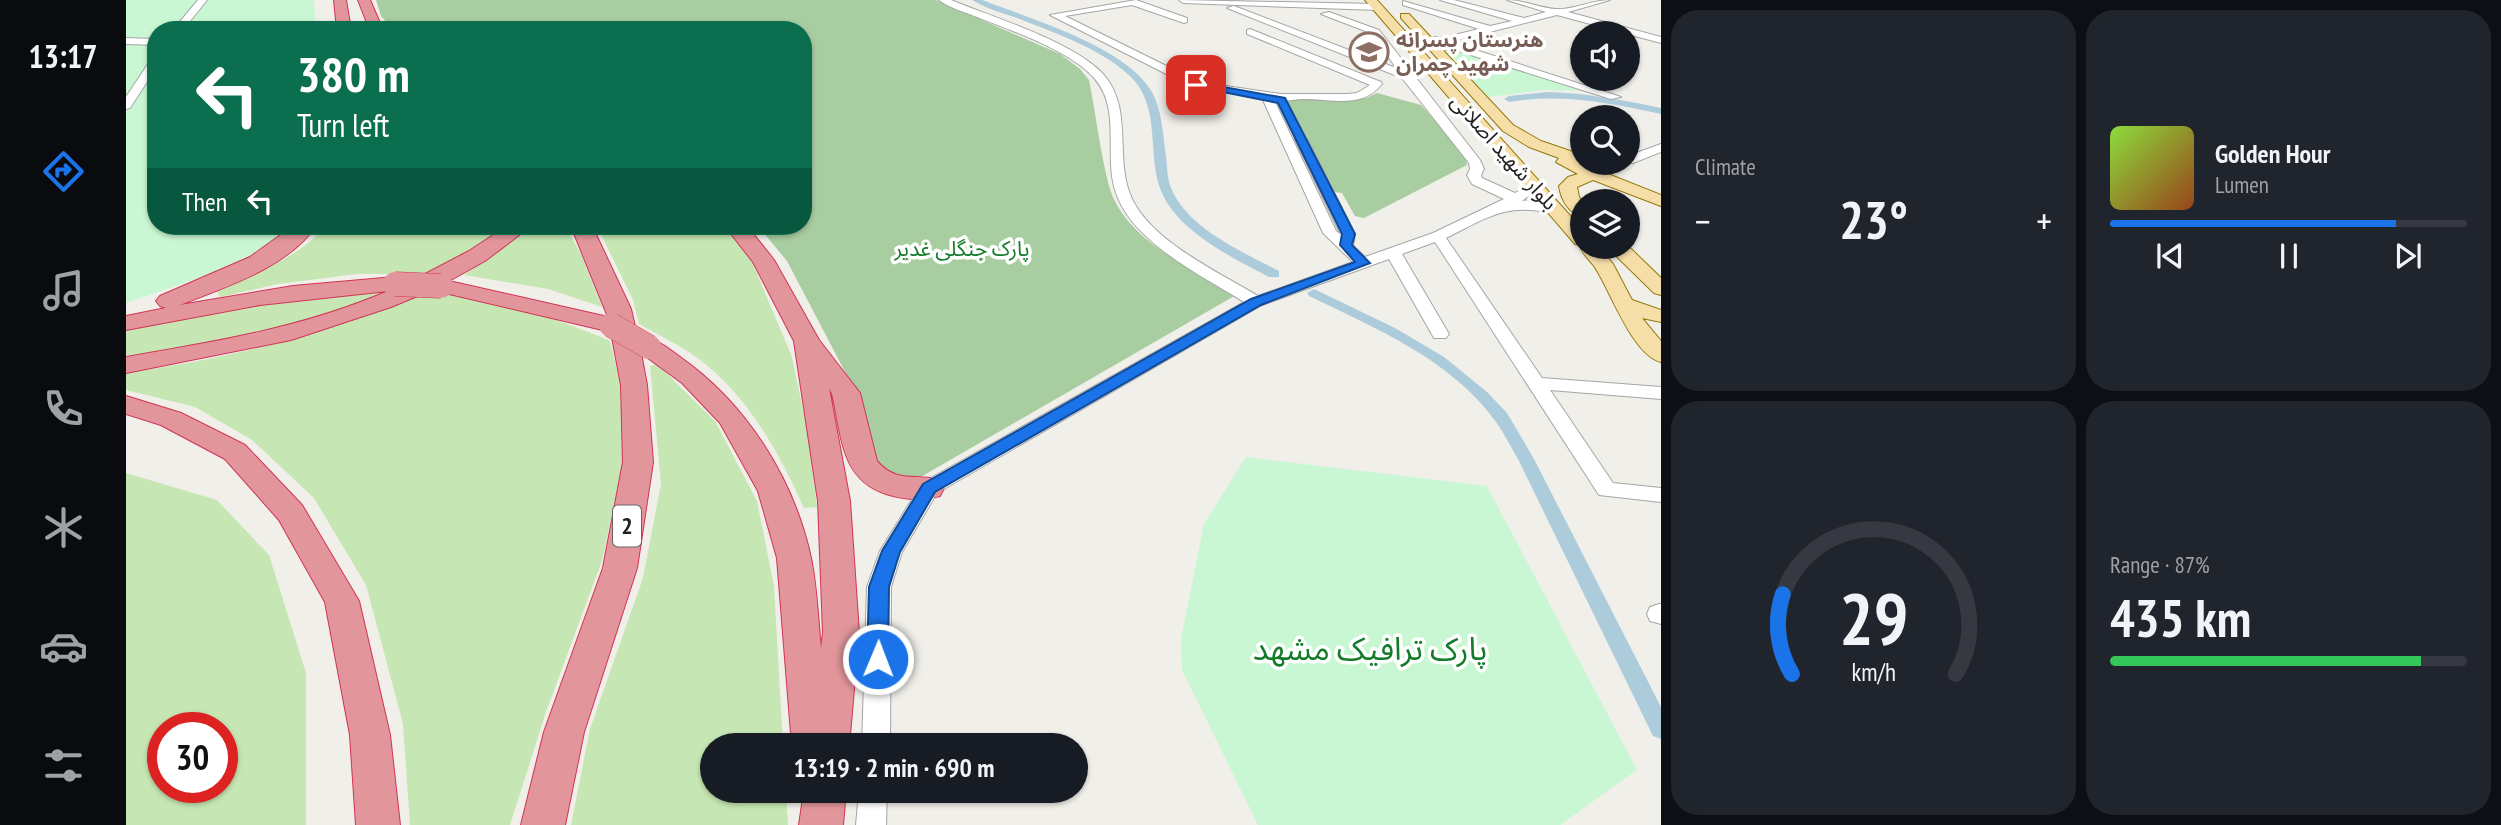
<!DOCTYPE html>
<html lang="en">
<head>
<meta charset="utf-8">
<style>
  body { margin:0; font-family:"PT Sans Narrow","Noto Sans Arabic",sans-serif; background:#20242c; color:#f1f3f6; height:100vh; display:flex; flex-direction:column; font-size:26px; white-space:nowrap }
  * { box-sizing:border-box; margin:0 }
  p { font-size:23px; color:#9ea1a6 }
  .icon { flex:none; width:38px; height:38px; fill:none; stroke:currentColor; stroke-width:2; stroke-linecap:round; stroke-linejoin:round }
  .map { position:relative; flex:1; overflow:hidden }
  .drawer { display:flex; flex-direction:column; gap:10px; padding:10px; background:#0d0f14; width:840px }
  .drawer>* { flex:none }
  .banner { position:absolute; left:21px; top:21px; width:665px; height:214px; border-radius:28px; box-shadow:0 2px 5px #0004; background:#0b6e4f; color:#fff; overflow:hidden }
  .controls { position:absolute; left:1444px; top:21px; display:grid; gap:14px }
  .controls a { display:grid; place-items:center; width:70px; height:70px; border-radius:50%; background:#171b24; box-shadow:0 2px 5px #0004; font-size:35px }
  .speed { position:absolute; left:21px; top:712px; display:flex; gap:14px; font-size:35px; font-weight:700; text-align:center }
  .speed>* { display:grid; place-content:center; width:91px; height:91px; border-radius:50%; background:#171b24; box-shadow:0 2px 5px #0004; line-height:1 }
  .speed .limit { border:10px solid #d22; background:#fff; color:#111 }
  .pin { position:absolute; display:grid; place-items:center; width:60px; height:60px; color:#fff; margin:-30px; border-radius:14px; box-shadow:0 4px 10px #0006 }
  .me { position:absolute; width:77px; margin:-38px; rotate:1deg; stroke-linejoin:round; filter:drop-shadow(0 0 5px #0008) }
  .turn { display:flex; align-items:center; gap:24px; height:147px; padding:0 35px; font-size:32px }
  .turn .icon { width:91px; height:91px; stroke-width:2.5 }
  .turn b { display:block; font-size:49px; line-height:60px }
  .then { display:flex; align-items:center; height:66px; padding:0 35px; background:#0003; gap:14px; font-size:26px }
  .big { font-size:52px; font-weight:800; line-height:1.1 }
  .drawer .tile { flex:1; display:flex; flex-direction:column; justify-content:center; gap:10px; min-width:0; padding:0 24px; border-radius:28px; background:#20242c }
  .drawer .dial { align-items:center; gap:0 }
  .dial svg { height:182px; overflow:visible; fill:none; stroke:#363941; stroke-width:7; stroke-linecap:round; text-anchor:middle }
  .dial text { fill:#f1f3f6; stroke:none }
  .song { display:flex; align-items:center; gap:21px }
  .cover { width:84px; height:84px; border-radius:10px; background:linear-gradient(135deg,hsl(90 70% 55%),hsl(20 70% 35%)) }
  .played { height:7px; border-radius:4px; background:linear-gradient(90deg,#1a73e8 80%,#363941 80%) }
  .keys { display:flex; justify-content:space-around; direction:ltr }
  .heat { display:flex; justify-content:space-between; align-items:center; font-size:38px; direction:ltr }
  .charge { height:10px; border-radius:5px; background:linear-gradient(90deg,#34c759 87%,#363941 0) }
  .drawer .tiles { flex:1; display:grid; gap:10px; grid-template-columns:repeat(2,1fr) }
  .trip { position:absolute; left:574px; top:733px; width:388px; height:70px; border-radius:35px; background:#171b24; box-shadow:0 2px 5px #0004; font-weight:800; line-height:70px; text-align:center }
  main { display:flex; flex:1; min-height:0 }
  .menu { display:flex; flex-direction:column; width:126px; justify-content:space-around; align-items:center; background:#090b0e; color:#9ea1a6 }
  .menu .icon { width:49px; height:49px }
  .menu .on { color:#1a73e8 }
  .menu b { font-size:32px; color:#f1f3f6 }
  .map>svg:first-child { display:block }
  .grass { fill:#c6e7b3; fill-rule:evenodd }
  .forest { fill:#a8cda0 }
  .park { fill:#caf7d3 }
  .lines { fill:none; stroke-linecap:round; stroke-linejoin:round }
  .canal { fill:#accbdb; fill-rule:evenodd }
  .minor-casing { stroke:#a5a5a5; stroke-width:2 }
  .major-casing { stroke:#95780a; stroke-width:2 }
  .highway-casing { stroke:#d13456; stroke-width:2 }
  .minor { fill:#fff; fill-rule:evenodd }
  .major { fill:#f6dea8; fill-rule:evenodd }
  .highway { fill:#e2969b; fill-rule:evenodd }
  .highway-bridge-casing { stroke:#d13456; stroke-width:25; stroke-linecap:butt }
  .highway-bridge { stroke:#e2969b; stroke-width:24 }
  .route { fill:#1a73e8; stroke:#114b97; stroke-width:2 }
  .labels { text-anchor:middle; stroke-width:7; stroke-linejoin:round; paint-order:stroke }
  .far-education-label { font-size:21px; font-weight:bold; fill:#785e54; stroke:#fff; text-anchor:start }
  .far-street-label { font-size:21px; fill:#212121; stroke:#fff }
  .far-park-label { font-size:21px; fill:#137b29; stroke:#fff }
  .shield { fill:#fff; stroke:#646464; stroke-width:2 }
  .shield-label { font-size:24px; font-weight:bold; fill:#212121 }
  .near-park-label { font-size:32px; fill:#137b29; stroke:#fff }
</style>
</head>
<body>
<main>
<nav class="menu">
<b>13:17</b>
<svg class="icon on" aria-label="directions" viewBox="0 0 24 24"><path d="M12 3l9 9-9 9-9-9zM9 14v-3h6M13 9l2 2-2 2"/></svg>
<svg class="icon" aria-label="music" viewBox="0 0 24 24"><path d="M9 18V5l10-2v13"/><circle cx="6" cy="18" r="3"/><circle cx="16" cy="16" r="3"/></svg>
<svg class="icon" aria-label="phone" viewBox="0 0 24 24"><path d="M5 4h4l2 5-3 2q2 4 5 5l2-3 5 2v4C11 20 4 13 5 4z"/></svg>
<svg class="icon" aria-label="climate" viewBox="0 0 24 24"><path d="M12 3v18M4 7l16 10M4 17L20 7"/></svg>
<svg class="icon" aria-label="car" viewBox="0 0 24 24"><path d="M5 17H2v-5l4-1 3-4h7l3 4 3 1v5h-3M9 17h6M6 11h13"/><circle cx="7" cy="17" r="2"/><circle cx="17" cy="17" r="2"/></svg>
<svg class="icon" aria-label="filters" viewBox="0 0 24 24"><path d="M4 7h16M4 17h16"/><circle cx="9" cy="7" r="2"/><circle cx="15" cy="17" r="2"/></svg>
</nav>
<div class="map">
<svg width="1535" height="825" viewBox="0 0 1535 825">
  <rect width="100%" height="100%" fill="#f1efe9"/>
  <path class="grass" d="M200 226H384L347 251 303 274H231L152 284 94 297 91 291C127 274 173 258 200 226Z
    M407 226H439L456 256 476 307 422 289 338 275Z
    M471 226H599L626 262 666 357 681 429 691 507 678 508C653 453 623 397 573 359 555 346 533 335 513 324L507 300Z
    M232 292H262L193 317 130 335 0 359V330L145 299Z
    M298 293C364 295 424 316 484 341L495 386 497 462 476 561 420 712 384 825H284L277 724 240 585 188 498 126 440 69 407 0 390V373C102 359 204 333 298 293Z
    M531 364 589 421 631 501 648 586 657 745 586 746V791H660L662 825H445L464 729 517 578 535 484 524 366Z
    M0 473 91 500 143 555 180 673V825H0ZM96 728V788H37V728Z"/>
  <path class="forest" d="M250 0H810L934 54 954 69 963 80C970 115 974 152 983 186 999 241 1066 268 1110 295L786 482 747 465 728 389 661 261 632 226H677V30H267L255 16Z
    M1251 93 1295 105 1340 156 1341 165 1238 218 1229 216 1216 193 1209 192 1161 101 1164 98H1240Z"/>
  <path class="park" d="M0 0H188L190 30H30V226H167L125 256 79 276 0 303Z
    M1339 51 1457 91 1418 90 1362 97 1336 70 1337 66 1318 52Z
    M1120 457 1361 486 1511 770 1434 825H1132L1056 670 1055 639 1078 524Z"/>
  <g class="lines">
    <path class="canal" d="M846 0H856C903 18 997 46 1024 89 1036 107 1037 135 1040 156 1041 165 1041 174 1043 182 1055 225 1116 252 1153 271V277H1143C1105 257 1044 228 1032 182 1023 148 1033 103 1004 76 974 48 929 33 891 18 876 13 859 8 846 0Z
      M1422 92C1460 93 1497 100 1535 108V114C1484 103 1435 93 1383 102L1378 99 1383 96Z
      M1188 289 1269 328 1318 357 1361 392 1381 413 1408 459 1535 707V739L1527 736 1392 459C1385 447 1378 433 1370 422 1326 360 1249 328 1183 296L1181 293Z"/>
    <g class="minor-casing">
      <path id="minor" d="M72 0H81L57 30H47Z
        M813 0H825C866 17 949 42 978 75 1007 109 989 156 1004 194 1021 239 1092 272 1132 296L1227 262 1197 233 1137 100 1133 96 1066 87 924 15 1010 0 1061 18V22L1058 23 1006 5 939 16 1073 82 1155 94H1221L1231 93 1244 85 1121 34V30L1124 29 1255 82 1256 84C1233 113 1197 95 1166 100 1161 100 1155 103 1150 104L1210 231 1215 235 1169 139 1171 136 1181 139 1229 234 1227 246 1239 257 1307 233 1378 199 1346 184 1341 175 1344 169 1343 163 1276 78 1101 8 1108 6 1270 68 1247 34 1195 14 1203 12 1253 30 1354 160 1358 169 1355 175 1356 178 1389 193 1396 189 1398 178H1408L1410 190 1396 201 1406 200 1434 207 1436 210 1429 214C1380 202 1363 217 1320 238L1416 378 1535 387V399L1424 390 1487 483 1535 488V502L1473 495 1309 242 1276 254 1323 334 1320 338H1308L1263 259 1136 305 811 493 776 552 765 587 764 746H736L741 587 754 551 796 483 1118 302C1077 276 1007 243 990 193 977 157 996 111 969 79 944 50 886 31 851 17 839 12 823 8 813 0Z
        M1053 0 1251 4 1255 7 1251 10 1057 3Z
        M1314 0H1328L1398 18 1420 12 1381 0C1398 0 1413 8 1430 9 1447 10 1466 0 1484 0L1442 12 1535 37V43L1431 15 1320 43 1306 39 1308 37H1320L1353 29 1277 5V1L1364 26 1386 21Z
        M0 38 30 39V45L0 44Z
        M1307 43 1337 46 1495 97 1485 99 1332 51 1303 48 1302 46Z
        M30 57V68L4 108 0 109V97L26 58Z
        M1535 144V152L1507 163H1498H1502V156Z
        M1533 604H1535V624L1524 621 1521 614 1524 607Z
        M733 791H761L760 825H730Z"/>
    </g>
    <g class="major-casing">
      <path id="major" d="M1239 0H1251L1456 229V247H1472L1487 264 1506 300 1535 310V322L1516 318 1535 341V362C1506 355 1484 289 1468 266 1463 259 1455 253 1454 245L1449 244Z
        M1275 14H1283L1387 125 1415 141 1456 155V163H1463L1460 165 1467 168 1482 166 1484 170 1482 174 1535 195V206L1467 180 1451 187 1453 197 1457 201 1456 216C1442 213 1435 199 1433 186L1442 177 1452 174 1430 162 1433 158 1403 147 1377 131 1275 18Z
        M1502 246 1535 278V295L1528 293 1481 247Z"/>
    </g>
    <g class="highway-casing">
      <path id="highway" d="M208 0H220L225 30H211Z
        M232 0H244L254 23 261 30 243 28Z
        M167 226H190C161 268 99 287 54 305L167 286 269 277 277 279 280 284 343 251 381 226H405L359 261 323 281 482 317 445 226H466L505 309 513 344C528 334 541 348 554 357 620 403 668 479 685 558 691 587 692 619 695 648L697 633 692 501 668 341 627 262 599 226H621L648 260 693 340 734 393 751 461C771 484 789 473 814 480L818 488 814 496C795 501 779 500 760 494 714 479 716 435 706 394L703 388 724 501 733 633 723 746H666L651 558 632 491 594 423 556 383 515 353 521 385 527 462 511 568 458 732 439 825H395L418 732 477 568 497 462 495 385 485 332 306 290 265 307 165 340 0 373V357C89 342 179 327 262 291L134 305 0 330V316L40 308 34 306 30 301 34 296 124 257Z
        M0 396 55 413 119 445 176 505 233 601 264 735 274 825H230L224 735 199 602 153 520 99 459 35 425 0 414Z
        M678 791H720L717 825H673Z"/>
    </g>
    <use href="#minor" class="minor"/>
    <use href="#major" class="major"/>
    <use href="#highway" class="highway"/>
    <g class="highway-bridge-casing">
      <path id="highway-bridge" d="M269 284 315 286
        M485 325 523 347"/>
    </g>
    <use href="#highway-bridge" class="highway-bridge"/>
  </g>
  <path class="route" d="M1070 82 1159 98 1229 234 1226 245 1244 263 1135 305 809 492 774 552 763 587 762 659 759 665 752 668 744 665 741 659 743 587 756 551 797 484 1125 299 1229 262 1214 245 1216 234 1152 103 1067 86 1066 85Z"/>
  <defs>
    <g id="school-ring" transform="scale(2.0125)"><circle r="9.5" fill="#fff" stroke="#8d6e63" stroke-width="1.5"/><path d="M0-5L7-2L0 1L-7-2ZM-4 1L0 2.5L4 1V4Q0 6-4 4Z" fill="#8d6e63"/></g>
  </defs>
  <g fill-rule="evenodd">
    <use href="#school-ring" x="1243" y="52"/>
  </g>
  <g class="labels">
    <g class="far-education-label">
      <text x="1270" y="47">هنرستان پسرانه<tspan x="1270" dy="24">شهید چمران</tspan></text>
    </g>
    <g class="far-street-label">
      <text transform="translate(1378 152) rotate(48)" y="7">بلوار شهید اصلانی</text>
    </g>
    <g class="far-park-label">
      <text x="836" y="256">پارک جنگلی غدیر</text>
    </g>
    <rect class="shield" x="487" y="505.5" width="28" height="41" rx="5"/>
    <g class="shield-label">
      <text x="501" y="534">2</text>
    </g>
    <g class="near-park-label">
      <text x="1244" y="660">پارک ترافیک مشهد</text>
    </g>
  </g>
</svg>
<div class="controls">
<a><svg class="icon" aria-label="sound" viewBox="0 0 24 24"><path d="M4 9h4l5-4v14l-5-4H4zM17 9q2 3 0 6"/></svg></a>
<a><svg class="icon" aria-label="search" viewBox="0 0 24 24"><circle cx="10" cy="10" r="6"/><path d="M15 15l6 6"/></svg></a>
<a><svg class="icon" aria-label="layers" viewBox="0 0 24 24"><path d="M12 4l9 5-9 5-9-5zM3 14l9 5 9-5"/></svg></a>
</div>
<div class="speed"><div class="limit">30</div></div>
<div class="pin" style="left:1070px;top:85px;background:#d93025"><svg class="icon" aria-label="arrive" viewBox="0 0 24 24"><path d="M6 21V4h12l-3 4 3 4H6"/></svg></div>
<svg class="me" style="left:752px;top:659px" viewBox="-20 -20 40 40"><circle r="17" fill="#1a73e8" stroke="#fff" stroke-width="3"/><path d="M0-11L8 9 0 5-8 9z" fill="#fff"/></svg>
<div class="trip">13:19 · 2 min · 690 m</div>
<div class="banner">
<div class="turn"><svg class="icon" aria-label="left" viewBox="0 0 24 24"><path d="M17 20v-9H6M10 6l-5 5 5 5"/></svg><div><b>380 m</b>Turn left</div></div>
<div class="then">Then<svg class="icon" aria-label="left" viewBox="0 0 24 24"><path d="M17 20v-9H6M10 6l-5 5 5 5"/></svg></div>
</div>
</div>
<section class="drawer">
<div class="tiles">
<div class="tile"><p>Climate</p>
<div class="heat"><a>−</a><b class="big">23°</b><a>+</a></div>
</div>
<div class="tile">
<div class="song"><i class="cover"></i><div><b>Golden Hour</b><p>Lumen</p></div></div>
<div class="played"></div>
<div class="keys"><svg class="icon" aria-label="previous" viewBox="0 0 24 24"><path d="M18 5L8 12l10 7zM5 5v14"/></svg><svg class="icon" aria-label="pause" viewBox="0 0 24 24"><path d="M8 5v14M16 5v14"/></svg><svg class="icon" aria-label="next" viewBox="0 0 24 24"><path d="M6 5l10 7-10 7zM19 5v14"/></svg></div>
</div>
<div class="tile dial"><svg viewBox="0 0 100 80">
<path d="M14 69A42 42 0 1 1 86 69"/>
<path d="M14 69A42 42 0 0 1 10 34" stroke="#1a73e8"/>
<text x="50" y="56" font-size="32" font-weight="700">29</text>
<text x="50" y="72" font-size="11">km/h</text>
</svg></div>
<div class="tile"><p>Range · 87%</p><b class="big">435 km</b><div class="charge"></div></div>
</div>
</section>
</main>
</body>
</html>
